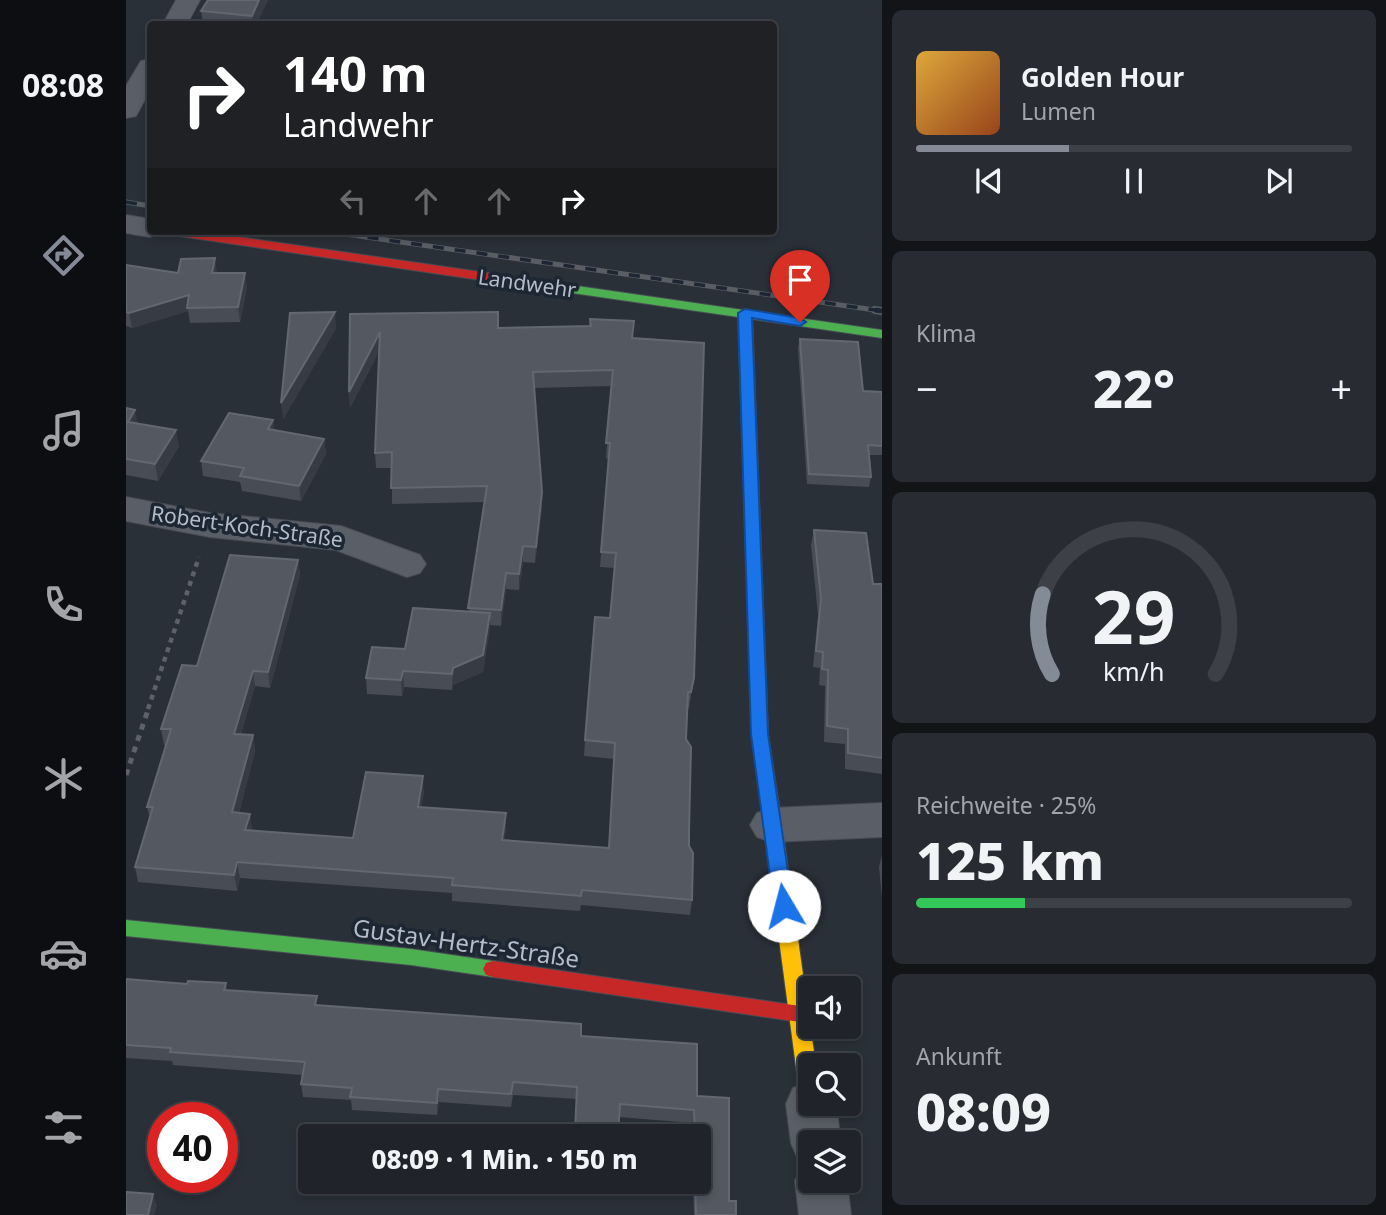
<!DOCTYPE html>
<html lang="de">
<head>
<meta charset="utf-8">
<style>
  body { margin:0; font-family:"Noto Sans",sans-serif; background:#282c32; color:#f1f3f6; height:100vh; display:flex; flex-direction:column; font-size:26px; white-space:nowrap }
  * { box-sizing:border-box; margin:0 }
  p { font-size:23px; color:#a2a4a8 }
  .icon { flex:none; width:38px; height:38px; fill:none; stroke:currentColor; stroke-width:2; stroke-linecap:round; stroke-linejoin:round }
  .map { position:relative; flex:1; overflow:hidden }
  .side { display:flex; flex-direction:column; gap:10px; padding:10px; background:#121417; width:504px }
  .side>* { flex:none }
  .guide { position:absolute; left:21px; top:21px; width:630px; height:214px; border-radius:7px; box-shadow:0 4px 10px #0003,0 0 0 2px #3d4147; background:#202124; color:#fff; overflow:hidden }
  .tools { position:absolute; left:672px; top:976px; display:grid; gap:14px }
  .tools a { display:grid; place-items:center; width:63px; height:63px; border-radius:7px; background:#20242a; box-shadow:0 4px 10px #0003,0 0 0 2px #3d4147; font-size:35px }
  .speed { position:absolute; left:21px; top:1102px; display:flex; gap:14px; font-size:35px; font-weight:700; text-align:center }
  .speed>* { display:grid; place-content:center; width:91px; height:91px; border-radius:50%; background:#20242a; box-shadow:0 4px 10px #0003,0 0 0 2px #3d4147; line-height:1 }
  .speed .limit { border:10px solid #d22; background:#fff; color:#111 }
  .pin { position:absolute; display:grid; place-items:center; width:60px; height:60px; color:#fff; margin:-72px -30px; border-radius:50% 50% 50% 0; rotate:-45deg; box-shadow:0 0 7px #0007 }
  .pin .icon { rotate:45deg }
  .me { position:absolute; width:77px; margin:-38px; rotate:352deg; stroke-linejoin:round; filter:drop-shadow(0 0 5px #0008) }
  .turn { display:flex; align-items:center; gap:24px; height:147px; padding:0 21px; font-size:32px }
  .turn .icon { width:91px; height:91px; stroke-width:2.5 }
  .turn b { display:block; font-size:49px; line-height:60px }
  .lanes { display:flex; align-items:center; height:66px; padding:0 21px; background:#0003; justify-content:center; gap:35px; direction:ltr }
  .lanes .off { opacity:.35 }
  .big { font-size:52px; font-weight:800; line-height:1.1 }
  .side .card { flex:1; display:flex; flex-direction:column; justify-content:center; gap:10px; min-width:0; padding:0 24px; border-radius:10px; background:#282c32 }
  .side .dial { align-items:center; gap:0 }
  .dial svg { height:182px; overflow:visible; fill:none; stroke:#3d4147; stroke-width:7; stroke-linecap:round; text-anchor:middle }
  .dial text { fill:#f1f3f6; stroke:none }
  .song { display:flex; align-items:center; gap:21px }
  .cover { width:84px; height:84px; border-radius:10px; background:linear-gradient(135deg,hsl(40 70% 55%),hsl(20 70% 35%)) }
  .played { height:7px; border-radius:4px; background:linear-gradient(90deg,#848b96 35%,#3d4147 35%) }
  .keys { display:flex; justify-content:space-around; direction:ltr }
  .heat { display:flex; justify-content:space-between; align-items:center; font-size:38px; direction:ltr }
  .charge { height:10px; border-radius:5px; background:linear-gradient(90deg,#34c759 25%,#3d4147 0) }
  .trip { position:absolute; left:172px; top:1124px; width:413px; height:70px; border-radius:7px; background:#20242a; box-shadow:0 4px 10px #0003,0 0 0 2px #3d4147; font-weight:800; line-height:70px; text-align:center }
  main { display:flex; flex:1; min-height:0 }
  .tabs { display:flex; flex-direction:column; width:126px; justify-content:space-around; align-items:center; background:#0d0e11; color:#a2a4a8 }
  .tabs .icon { width:49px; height:49px }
  .tabs .selected { color:#848b96 }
  .tabs b { font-size:32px; color:#f1f3f6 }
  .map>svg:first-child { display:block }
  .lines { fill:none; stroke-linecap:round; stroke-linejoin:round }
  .street-casing { stroke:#484c55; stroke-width:2 }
  .fast-casing { stroke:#484c55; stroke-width:2 }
  .slow-casing { stroke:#484c55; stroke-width:2 }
  .jam-casing { stroke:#484c55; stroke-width:2 }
  .path-far1 { stroke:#5c6268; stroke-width:4.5; stroke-dasharray:5 5; stroke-linecap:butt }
  .path { stroke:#5c6268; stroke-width:5; stroke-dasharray:6 6; stroke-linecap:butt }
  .street { fill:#5a5e66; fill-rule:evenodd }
  .fast { fill:#4caf50; fill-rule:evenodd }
  .slow { fill:#ffc107; fill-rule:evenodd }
  .jam { fill:#c62828; fill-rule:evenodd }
  .rail-far1-casing { stroke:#595d64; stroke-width:5 }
  .rail-casing { stroke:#595d64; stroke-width:8 }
  .rail-far1 { stroke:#1d2633; stroke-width:3.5; stroke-dasharray:11; stroke-linecap:butt }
  .rail { stroke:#1d2633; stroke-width:5; stroke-dasharray:15; stroke-linecap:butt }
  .wall { fill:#474c55 }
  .shaded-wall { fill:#373c44 }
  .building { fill:#535861; stroke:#626872; stroke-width:2 }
  .route { fill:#1a73e8; stroke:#114b97; stroke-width:2 }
  .labels { text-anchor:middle; stroke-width:7; stroke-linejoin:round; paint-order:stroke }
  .street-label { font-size:21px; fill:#b4bcc9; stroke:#1d2633 }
  .near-street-label { font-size:24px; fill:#b4bcc9; stroke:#1d2633 }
</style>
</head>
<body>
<main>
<nav class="tabs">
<b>08:08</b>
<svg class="icon selected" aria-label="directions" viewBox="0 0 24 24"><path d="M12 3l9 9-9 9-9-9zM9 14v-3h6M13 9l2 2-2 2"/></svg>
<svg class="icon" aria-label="music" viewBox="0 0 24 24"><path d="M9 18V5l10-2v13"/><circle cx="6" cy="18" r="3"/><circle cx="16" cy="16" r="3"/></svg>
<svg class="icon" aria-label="phone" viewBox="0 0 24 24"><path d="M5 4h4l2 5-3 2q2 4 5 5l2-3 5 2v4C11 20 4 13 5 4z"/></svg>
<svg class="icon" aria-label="climate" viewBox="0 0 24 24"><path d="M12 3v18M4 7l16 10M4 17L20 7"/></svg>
<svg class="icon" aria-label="car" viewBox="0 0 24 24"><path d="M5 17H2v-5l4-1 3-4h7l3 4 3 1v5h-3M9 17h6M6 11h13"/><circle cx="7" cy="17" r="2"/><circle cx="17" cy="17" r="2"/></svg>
<svg class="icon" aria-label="filters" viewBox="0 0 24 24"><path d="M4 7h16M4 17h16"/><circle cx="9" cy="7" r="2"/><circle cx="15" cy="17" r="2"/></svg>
</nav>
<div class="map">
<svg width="756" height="1215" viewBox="0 0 756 1215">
  <rect width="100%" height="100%" fill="#2a3038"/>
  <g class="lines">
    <g class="street-casing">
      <path id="street" d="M50 0H74L61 24H37Z
        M24 59V90L10 116 0 118V86L15 61Z
        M0 215 24 219V231H37L24 237 0 233Z
        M0 497 84 513 215 526 294 555 300 564 294 573 281 577 210 550 84 537 0 521Z
        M756 803V837L646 842 631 837 624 825 631 813 646 808Z
        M684 1082V1104H710L715 1143H684V1181H721L725 1215H673L669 1181 677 1164 681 1163 672 1159 665 1143 660 1104 667 1088Z"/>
    </g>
    <g class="fast-casing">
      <path id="fast" d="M403 279 756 330V338L398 286V280Z
        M0 920 285 949 367 961 374 963 377 969 374 975 367 977 285 965 0 936Z"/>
    </g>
    <g class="slow-casing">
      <path id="slow" d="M646 812 652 814 655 819 690 1066H684V1104H689L684 1106 677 1103 674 1097 637 819 640 814Z"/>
    </g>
    <g class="jam-casing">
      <path id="jam" d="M40 231H71L403 279 409 283 403 287 46 235Z
        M619 309 626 313 642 734 655 819 652 824 646 826 640 824 637 819 626 734 612 313Z
        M367 961 674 1006 681 1008 684 1014 681 1020 674 1022 367 977 360 975 357 969 360 963Z"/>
    </g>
    <path class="path-far1" d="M22 709 73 557"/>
    <path class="path" d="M0 775 23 707"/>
    <use href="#street" class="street"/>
    <use href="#fast" class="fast"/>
    <use href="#slow" class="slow"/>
    <use href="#jam" class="jam"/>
    <g class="rail-far1-casing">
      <path id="rail-far1" d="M0 202 24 206
        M198 231 756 311"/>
    </g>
    <g class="rail-casing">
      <path id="rail" d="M749 310 756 311"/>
    </g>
    <use href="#rail-far1" class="rail-far1"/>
    <use href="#rail" class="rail"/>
  </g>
  <path class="wall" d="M82 0H142L130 24H77L75 11Z
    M0 265 52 273H91L121 287 114 322 64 323 62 311 6 328 0 326Z
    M224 314 372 328 463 326 464 319 506 339 568 678 563 708H562L560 739 563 846 566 900 564 915 455 905 454 911 326 901V893L114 878 111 891 12 882 9 867 24 819 21 807 40 745H38L35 729 71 666 172 560 174 575 144 688 129 686 115 734 127 735 129 751 113 813 124 814 126 831 227 838 298 792 295 807 380 813V829L378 841 483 848 488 759 458 756 459 740 484 618 488 568 474 567 483 459 480 458 485 386 408 388 416 508 409 563 397 562 393 590 380 589 375 626 364 625 357 672 327 685 326 690 278 687 276 696 241 694 240 678 279 649 343 612 359 502 266 504V468H250L249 453 253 351 224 408 223 392Z
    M674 339 737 391 756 392V455H743L745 477 743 487 681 484 672 348Z
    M0 408 12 423 53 446 32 481 0 475Z
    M147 420 148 430 198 439 200 454 175 501 116 491 114 482 77 476 75 461Z
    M688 530 747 584H756V774L719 769V744L698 742 699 686 693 685 694 668 687 667 692 615 685 545Z
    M756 855V898L753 867Z
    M0 979 61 984 100 983 101 991 192 1005 455 1036 571 1096 603 1201 610 1215H568L567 1181H572V1136H567V1123L493 1117 492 1136H449L451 1099 387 1095 385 1107 313 1102 311 1115 226 1110 225 1100 177 1097 175 1084 176 1075 47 1065 46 1061 0 1058Z"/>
  <path class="shaded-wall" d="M133 0H142L130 24H126V16Z
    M89 258 91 273H86Z
    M119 273 121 287 114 322 112 307Z
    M63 295 62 311 6 328 3 313Z
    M209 312 210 329 157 420 155 403Z
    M254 332 255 348 224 408 223 392Z
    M9 410 12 426 2 422Z
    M147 420 149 435 142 429Z
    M50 430 53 446 32 481 29 464Z
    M198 439 200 454 175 501 173 486Z
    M416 492V508L409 563 410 547Z
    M397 546V562L393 590V574Z
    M172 560 174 575 144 688 142 672Z
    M380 573V589L375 626V610Z
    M364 613V630L357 672 327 685 326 690 327 668Z
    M127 671 129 686 110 750 108 734Z
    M277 671 278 687 276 696 275 680Z
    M127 735 129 751 109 828 106 812Z
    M297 776 298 792 292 822V807Z
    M380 813V829L376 856V840Z
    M124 814 126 829 122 846 119 830Z
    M111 862 114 878 111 891 108 875Z
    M312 1089 313 1102 311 1115V1103Z
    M27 1194 31 1206 28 1215H22Z"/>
  <path class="building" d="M82 0H133L126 16 75 11Z
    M89 258 86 273H119L112 307 61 308 63 295 3 313 0 312V265L52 273 55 259Z
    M209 312 155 403 164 313Z
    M372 312V328L465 326 464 319 508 321 506 338 578 343 568 678 565 692H562L560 739 565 747 563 831V846L567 853 566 900 456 890 455 896 326 885 327 878 111 862 108 875 9 867 27 807H21L45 729H35L56 665 71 666 104 555 172 560 142 672 127 671 108 734 127 735 106 812 124 814 119 830 227 838 240 772 297 776 292 807 380 813 376 840 483 848 489 743 459 740 469 617 484 618 490 553 475 552 484 443H480L487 370 407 372 416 492 410 547 397 546 393 574 380 573 375 610 342 608 361 486 265 488 266 452 249 453 254 332 223 392 224 314Z
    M674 339 732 342 737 391 756 392V446L742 445 745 477 683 474Z
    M0 408 9 410 2 422 50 430 29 464 0 459Z
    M103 413 147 420 142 429 198 439 173 486 114 476 118 468 75 461Z
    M688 530 740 533 747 584H756V758L722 753V729L701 726 702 670 696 669 697 652 690 651 695 599Z
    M287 608 364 613 357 655 327 668 326 674 277 671 275 680 240 678 246 647 279 649Z
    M0 979 61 984 62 981 100 983 98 990 191 996 189 1005 455 1024V1036L571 1044V1096L603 1098V1201H610V1215H570L569 1181H572V1136H569L568 1110 494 1104 492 1135 449 1132 451 1087 387 1082 385 1094 312 1089 311 1103 224 1097 226 1088 175 1084 179 1062 44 1052 45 1048 0 1045Z
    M0 1192 27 1194 22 1215H0Z"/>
  <path class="route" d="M619 309 674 318 680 322 674 326 626 318 642 734 667 906 664 911 658 914 651 911 648 906 625 734 612 313Z"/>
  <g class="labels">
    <g class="street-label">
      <text transform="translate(401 284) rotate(8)" y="7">Landwehr</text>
      <text transform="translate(121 527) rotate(8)" y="7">Robert-Koch-Straße</text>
    </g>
    <g class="near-street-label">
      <text transform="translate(340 944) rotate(8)" y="8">Gustav-Hertz-Straße</text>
    </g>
  </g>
</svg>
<div class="tools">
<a><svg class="icon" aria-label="sound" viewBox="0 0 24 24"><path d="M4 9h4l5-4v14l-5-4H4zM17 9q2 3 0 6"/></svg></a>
<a><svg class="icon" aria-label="search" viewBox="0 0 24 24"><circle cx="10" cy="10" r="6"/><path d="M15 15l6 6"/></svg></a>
<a><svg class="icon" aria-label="layers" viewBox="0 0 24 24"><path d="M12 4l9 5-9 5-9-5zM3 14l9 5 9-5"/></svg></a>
</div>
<div class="speed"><div class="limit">40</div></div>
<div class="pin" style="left:674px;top:322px;background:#d93025"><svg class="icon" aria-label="arrive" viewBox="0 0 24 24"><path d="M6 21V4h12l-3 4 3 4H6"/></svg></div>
<svg class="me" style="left:658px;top:906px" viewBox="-20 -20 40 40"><circle r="19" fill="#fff"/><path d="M0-13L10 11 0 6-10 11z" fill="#1a73e8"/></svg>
<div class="trip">08:09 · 1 Min. · 150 m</div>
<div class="guide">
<div class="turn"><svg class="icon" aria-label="right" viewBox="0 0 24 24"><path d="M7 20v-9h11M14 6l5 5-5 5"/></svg><div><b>140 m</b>Landwehr</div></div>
<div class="lanes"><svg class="icon off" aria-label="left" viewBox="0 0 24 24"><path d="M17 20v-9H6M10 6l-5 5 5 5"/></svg><svg class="icon off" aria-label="ahead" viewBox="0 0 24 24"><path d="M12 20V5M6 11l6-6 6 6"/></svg><svg class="icon off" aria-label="ahead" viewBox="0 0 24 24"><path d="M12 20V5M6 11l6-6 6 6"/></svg><svg class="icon" aria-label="right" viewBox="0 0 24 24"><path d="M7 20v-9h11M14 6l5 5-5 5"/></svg></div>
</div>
</div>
<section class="side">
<div class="card">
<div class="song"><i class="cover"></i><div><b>Golden Hour</b><p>Lumen</p></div></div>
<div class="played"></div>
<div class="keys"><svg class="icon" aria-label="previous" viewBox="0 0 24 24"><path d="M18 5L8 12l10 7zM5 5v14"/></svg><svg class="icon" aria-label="pause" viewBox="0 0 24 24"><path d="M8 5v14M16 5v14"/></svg><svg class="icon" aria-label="next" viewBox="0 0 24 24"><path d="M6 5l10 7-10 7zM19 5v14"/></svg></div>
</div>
<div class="card"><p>Klima</p>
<div class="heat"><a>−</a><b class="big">22°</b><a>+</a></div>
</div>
<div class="card dial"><svg viewBox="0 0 100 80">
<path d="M14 69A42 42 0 1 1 86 69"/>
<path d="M14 69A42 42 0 0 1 10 34" stroke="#848b96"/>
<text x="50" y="56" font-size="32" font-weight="700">29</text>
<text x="50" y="72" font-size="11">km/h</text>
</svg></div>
<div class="card"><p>Reichweite · 25%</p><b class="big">125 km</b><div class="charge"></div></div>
<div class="card"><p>Ankunft</p><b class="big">08:09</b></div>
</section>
</main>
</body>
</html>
